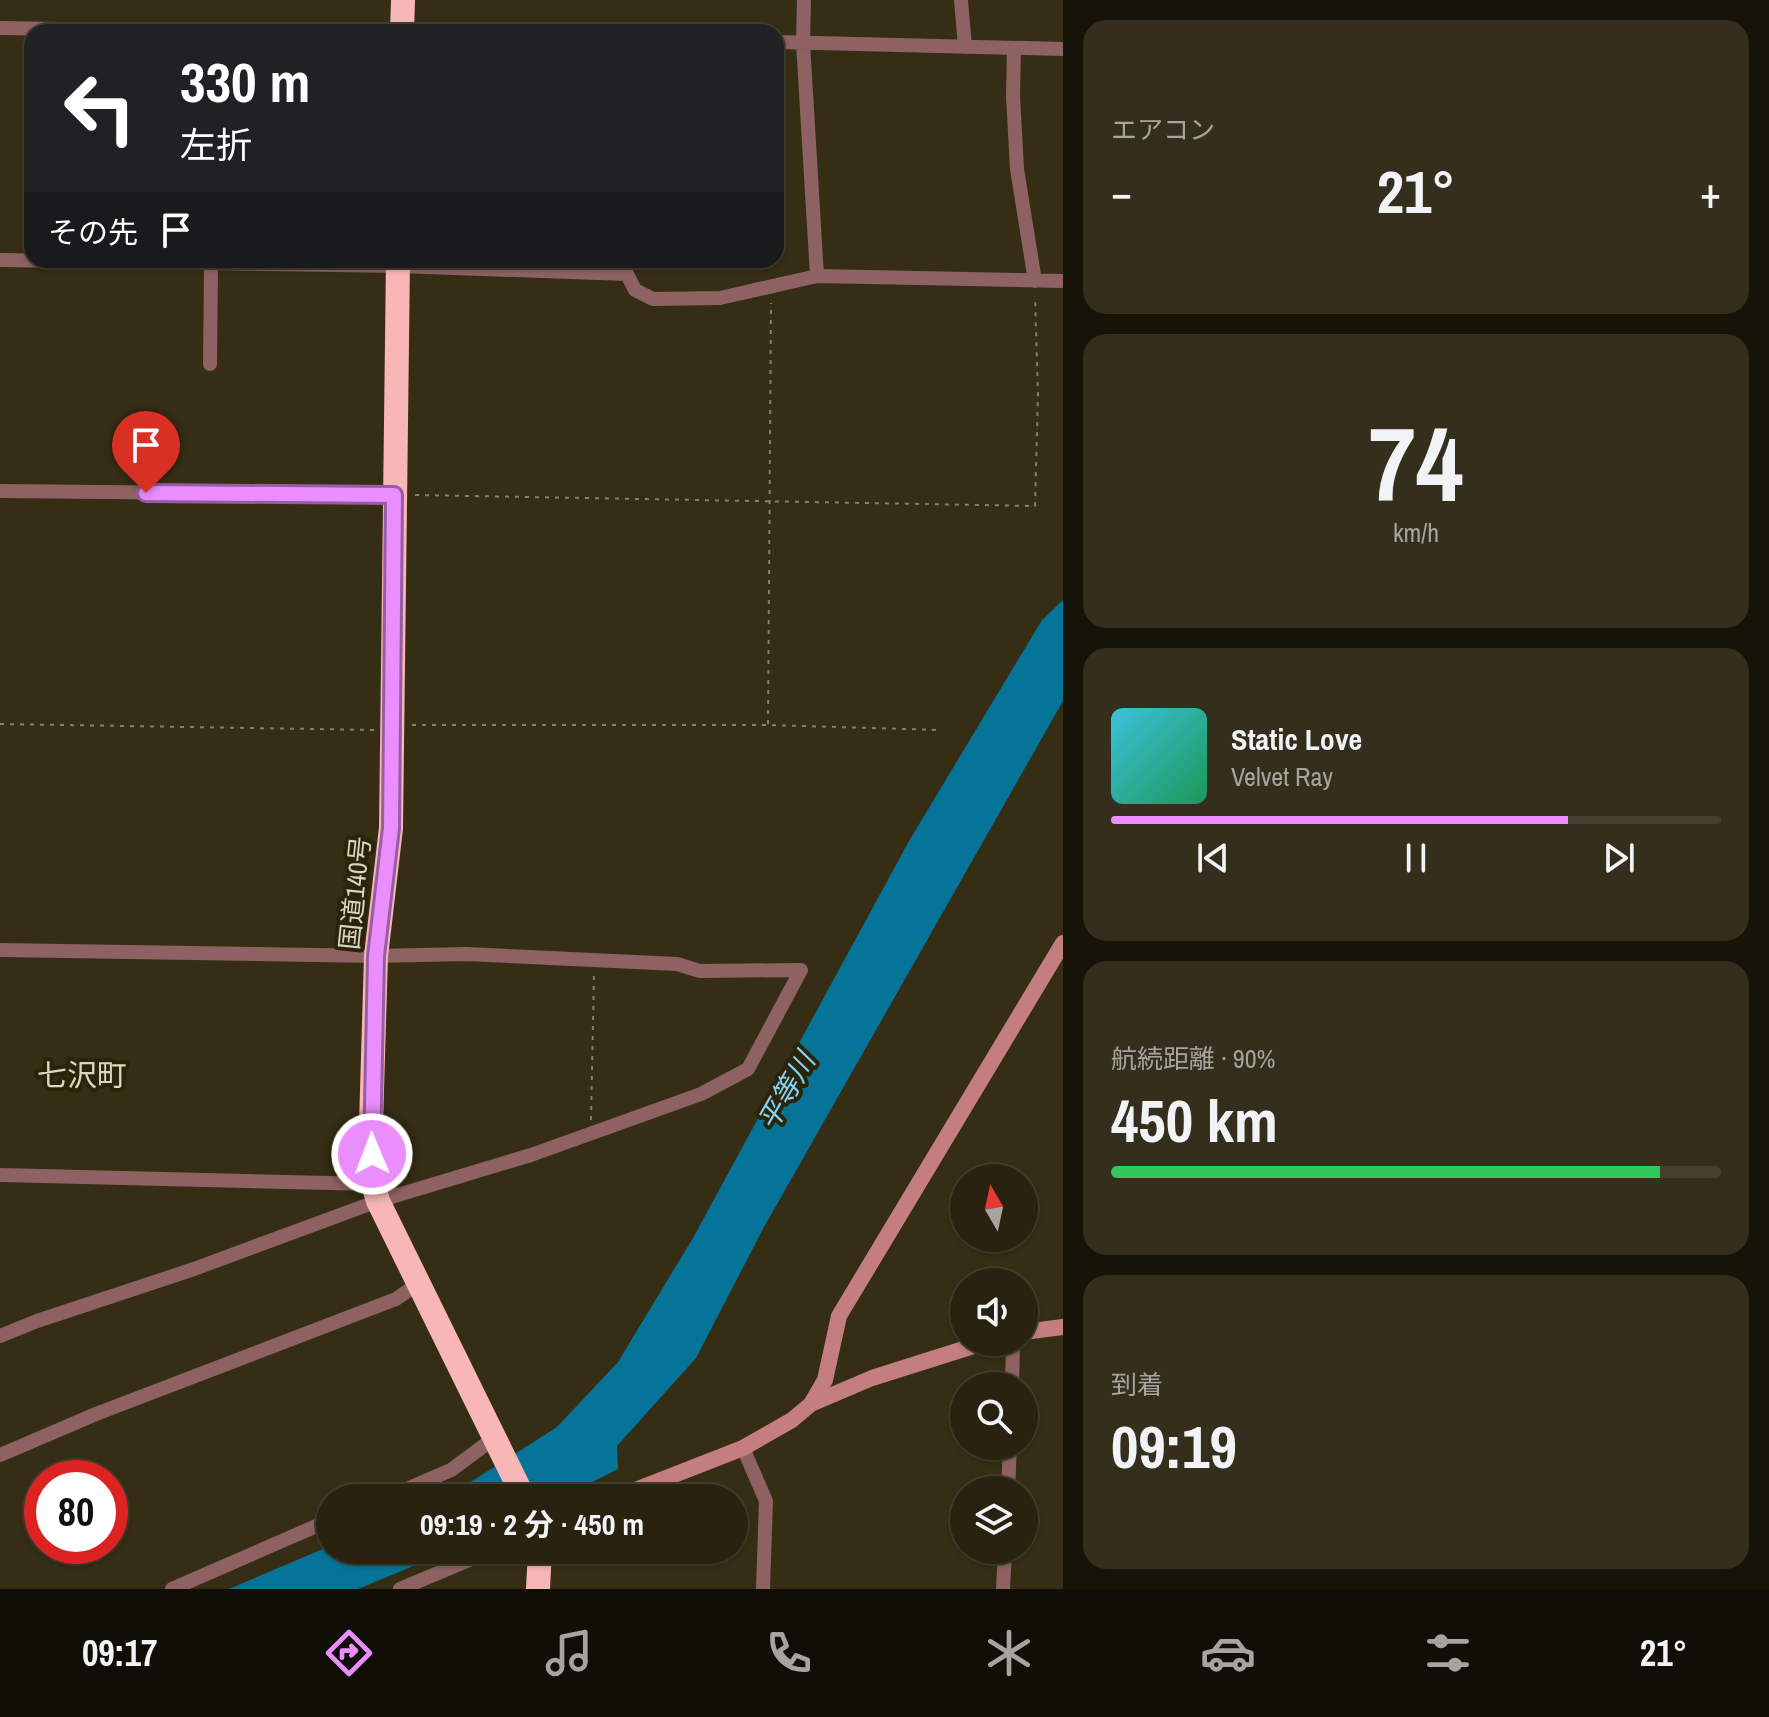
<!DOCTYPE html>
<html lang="ja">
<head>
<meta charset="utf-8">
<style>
  body { margin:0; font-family:"Archivo Narrow","Noto Sans JP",sans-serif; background:#342f1d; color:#f1f3f6; height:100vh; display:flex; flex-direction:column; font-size:30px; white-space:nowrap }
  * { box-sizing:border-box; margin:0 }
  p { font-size:26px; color:#a5a49e }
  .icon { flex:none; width:44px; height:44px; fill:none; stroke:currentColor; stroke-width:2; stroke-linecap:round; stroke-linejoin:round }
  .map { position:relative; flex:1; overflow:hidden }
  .side { display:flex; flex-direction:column; gap:20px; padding:20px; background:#161308; width:706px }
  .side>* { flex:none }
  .top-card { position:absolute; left:24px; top:24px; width:760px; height:244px; border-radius:24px; box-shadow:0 2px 6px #0004,0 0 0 2px #443f2f; background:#202124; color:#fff; overflow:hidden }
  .needle { width:52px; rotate:351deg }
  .fabs { position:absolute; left:950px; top:1164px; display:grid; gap:16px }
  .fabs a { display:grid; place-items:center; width:88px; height:88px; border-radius:50%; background:#28220f; box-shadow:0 2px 6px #0004,0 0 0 2px #443f2f; font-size:40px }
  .speed { position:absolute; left:24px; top:1460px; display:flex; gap:16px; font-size:40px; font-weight:700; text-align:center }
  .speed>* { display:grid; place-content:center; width:104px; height:104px; border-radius:50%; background:#28220f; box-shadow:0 2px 6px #0004,0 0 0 2px #443f2f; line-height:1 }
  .speed .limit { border:12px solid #d22; background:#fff; color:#111 }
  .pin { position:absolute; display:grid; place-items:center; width:68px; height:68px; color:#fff; margin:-82px -34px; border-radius:50% 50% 50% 0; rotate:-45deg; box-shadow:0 0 8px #0007 }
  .pin .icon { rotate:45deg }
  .me { position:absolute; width:88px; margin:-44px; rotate:359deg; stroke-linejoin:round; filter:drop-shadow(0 0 6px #0008) }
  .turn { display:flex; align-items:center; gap:28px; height:168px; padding:0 24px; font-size:36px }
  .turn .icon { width:104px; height:104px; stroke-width:2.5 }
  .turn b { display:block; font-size:56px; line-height:68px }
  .then { display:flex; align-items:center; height:76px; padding:0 24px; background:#0003; gap:16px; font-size:30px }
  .big { font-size:60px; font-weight:700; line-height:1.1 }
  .side .widget { flex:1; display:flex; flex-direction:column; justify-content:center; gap:12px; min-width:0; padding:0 28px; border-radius:24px; background:#342f1d }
  .side .dial { align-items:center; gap:0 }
  .dial b { font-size:104px; line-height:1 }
  .song { display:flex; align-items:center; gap:24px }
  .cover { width:96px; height:96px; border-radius:12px; background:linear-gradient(135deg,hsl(190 70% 55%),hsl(150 70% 35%)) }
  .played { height:8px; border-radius:4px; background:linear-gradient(90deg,#ea8dfd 75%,#443f2f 75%) }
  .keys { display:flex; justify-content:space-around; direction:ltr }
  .heat { display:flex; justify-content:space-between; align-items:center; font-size:44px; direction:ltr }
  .charge { height:12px; border-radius:6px; background:linear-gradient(90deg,#34c759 90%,#443f2f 0) }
  .trip { position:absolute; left:316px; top:1484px; width:432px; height:80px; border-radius:40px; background:#28220f; box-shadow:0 2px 6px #0004,0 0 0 2px #443f2f; font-weight:700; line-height:80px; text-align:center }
  .dock { display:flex; height:128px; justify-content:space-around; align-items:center; background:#100e06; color:#a5a49e }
  .dock .icon { width:56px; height:56px }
  .dock .active { color:#ea8dfd }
  .dock b { font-size:36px; color:#f1f3f6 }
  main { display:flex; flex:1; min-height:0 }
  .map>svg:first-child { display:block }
  .water { fill:#067499 }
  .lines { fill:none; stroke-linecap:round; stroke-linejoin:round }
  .path { stroke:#85806b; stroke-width:2; stroke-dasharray:4 6; stroke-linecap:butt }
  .street { stroke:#8e6262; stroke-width:14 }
  .secondary { stroke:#c47e7f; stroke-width:16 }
  .highway { stroke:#f8b6b6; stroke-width:24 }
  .route-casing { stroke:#985ca4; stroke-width:20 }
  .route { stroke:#ea8dfd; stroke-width:14 }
  .labels { text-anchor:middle; stroke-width:8; stroke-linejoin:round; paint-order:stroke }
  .street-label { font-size:26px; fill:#d9d6c6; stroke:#2b2409 }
  .water-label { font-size:28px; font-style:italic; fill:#83d3fa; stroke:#2b2409 }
  .quarter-label { font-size:30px; fill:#d9d6c6; stroke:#2b2409 }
</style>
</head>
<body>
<main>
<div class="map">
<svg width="1063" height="1589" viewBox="0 0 1063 1589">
  <rect width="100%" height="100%" fill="#352e14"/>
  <path class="water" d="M1063 600V701L764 1227 696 1358 617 1446 618 1469 561 1498H439L469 1483 557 1427 618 1362 693 1238 909 841 1042 620Z
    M330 1546V1550H452L358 1589H229Z"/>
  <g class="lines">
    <path class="path" d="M415 495 1035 506 1038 395 1035 296
      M0 724 375 730
      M768 724 771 303
      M412 725H768L939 730
      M591 1120 594 974"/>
    <path class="street" d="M804 0 803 43 817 276
      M961 0 965 47
      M0 28 239 32
      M776 42 1063 49
      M1014 48 1013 96 1017 169 1035 281
      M0 260 398 266 627 274 635 290 653 299 720 298 817 276 1063 281
      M210 364 211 264
      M0 491 394 495
      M0 950 376 956 466 954 677 964 700 971 801 970 748 1069 701 1094 531 1155 378 1201 194 1269 37 1321 0 1336
      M0 1175 373 1184
      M1012 1386 1013 1342
      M743 1448 766 1501 763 1589
      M0 1455 96 1414 396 1299 418 1284
      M1008 1490 1010 1446
      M386 1498 451 1470 493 1439
      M172 1589 330 1520
      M400 1589 493 1550
      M1003 1589 1005 1550"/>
    <path class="secondary" d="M1024 1332 1063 1327
      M811 1404 825 1380 839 1316 1063 943
      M615 1498 743 1448 792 1420 811 1404 872 1378 986 1342"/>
    <path class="highway" d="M402 32 403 0
      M398 260 391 828 376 956 371 1124 373 1184 378 1201 524 1498
      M538 1589 540 1550"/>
  </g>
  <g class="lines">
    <g class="route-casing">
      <path id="route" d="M146 493 394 495 391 828 376 956 372 1154"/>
    </g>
    <use href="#route" class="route"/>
  </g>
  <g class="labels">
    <g class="street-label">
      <text transform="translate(355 893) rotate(-84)" y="9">国道140号</text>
    </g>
    <g class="water-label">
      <text transform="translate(786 1091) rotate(-60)" y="10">平等川</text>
    </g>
    <g class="quarter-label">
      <text x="82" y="1086">七沢町</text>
    </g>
  </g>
</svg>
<div class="fabs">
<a><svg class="needle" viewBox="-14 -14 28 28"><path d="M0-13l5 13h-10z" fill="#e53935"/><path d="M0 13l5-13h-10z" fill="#a5a49e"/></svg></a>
<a><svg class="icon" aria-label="sound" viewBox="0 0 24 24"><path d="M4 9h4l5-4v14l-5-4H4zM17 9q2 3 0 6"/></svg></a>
<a><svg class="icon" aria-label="search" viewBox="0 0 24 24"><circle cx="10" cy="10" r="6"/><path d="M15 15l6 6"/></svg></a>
<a><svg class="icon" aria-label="layers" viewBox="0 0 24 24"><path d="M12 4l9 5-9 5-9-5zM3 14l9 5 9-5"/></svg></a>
</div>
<div class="speed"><div class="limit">80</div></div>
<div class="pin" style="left:146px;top:493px;background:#d93025"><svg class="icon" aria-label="arrive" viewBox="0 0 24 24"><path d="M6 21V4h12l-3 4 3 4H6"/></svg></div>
<svg class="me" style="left:372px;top:1154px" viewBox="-20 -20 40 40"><circle r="17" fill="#ea8dfd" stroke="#fff" stroke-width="3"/><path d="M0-11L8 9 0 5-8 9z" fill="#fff"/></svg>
<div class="trip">09:19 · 2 分 · 450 m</div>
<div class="top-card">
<div class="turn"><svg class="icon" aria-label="left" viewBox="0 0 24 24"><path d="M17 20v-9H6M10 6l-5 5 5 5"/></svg><div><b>330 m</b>左折</div></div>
<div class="then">その先<svg class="icon" aria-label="arrive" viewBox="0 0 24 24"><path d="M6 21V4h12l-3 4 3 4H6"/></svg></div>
</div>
</div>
<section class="side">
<div class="widget"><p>エアコン</p>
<div class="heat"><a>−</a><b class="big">21°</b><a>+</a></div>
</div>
<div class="widget dial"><b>74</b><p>km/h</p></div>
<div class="widget">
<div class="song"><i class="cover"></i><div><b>Static Love</b><p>Velvet Ray</p></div></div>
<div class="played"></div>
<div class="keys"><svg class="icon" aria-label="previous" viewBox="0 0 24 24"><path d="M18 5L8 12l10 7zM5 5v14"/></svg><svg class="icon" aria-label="pause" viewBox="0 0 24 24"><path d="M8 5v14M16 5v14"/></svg><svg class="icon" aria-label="next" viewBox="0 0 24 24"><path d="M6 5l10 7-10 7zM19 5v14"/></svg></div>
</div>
<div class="widget"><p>航続距離 · 90%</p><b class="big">450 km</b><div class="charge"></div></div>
<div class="widget"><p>到着</p><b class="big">09:19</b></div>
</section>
</main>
<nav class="dock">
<b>09:17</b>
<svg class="icon active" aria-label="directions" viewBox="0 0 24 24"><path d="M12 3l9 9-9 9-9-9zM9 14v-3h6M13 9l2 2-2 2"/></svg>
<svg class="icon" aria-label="music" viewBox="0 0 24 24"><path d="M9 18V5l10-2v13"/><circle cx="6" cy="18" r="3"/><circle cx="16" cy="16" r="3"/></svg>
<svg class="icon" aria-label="phone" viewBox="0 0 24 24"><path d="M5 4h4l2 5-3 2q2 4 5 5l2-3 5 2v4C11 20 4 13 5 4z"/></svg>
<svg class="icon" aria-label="climate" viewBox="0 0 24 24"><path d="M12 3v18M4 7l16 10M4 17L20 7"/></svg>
<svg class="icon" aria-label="car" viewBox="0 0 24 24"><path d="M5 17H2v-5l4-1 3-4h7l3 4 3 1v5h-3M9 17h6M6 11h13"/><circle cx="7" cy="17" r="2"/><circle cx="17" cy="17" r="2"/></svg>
<svg class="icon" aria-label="filters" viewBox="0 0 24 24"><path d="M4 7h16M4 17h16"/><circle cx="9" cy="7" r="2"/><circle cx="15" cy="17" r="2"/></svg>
<b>21°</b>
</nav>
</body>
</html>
